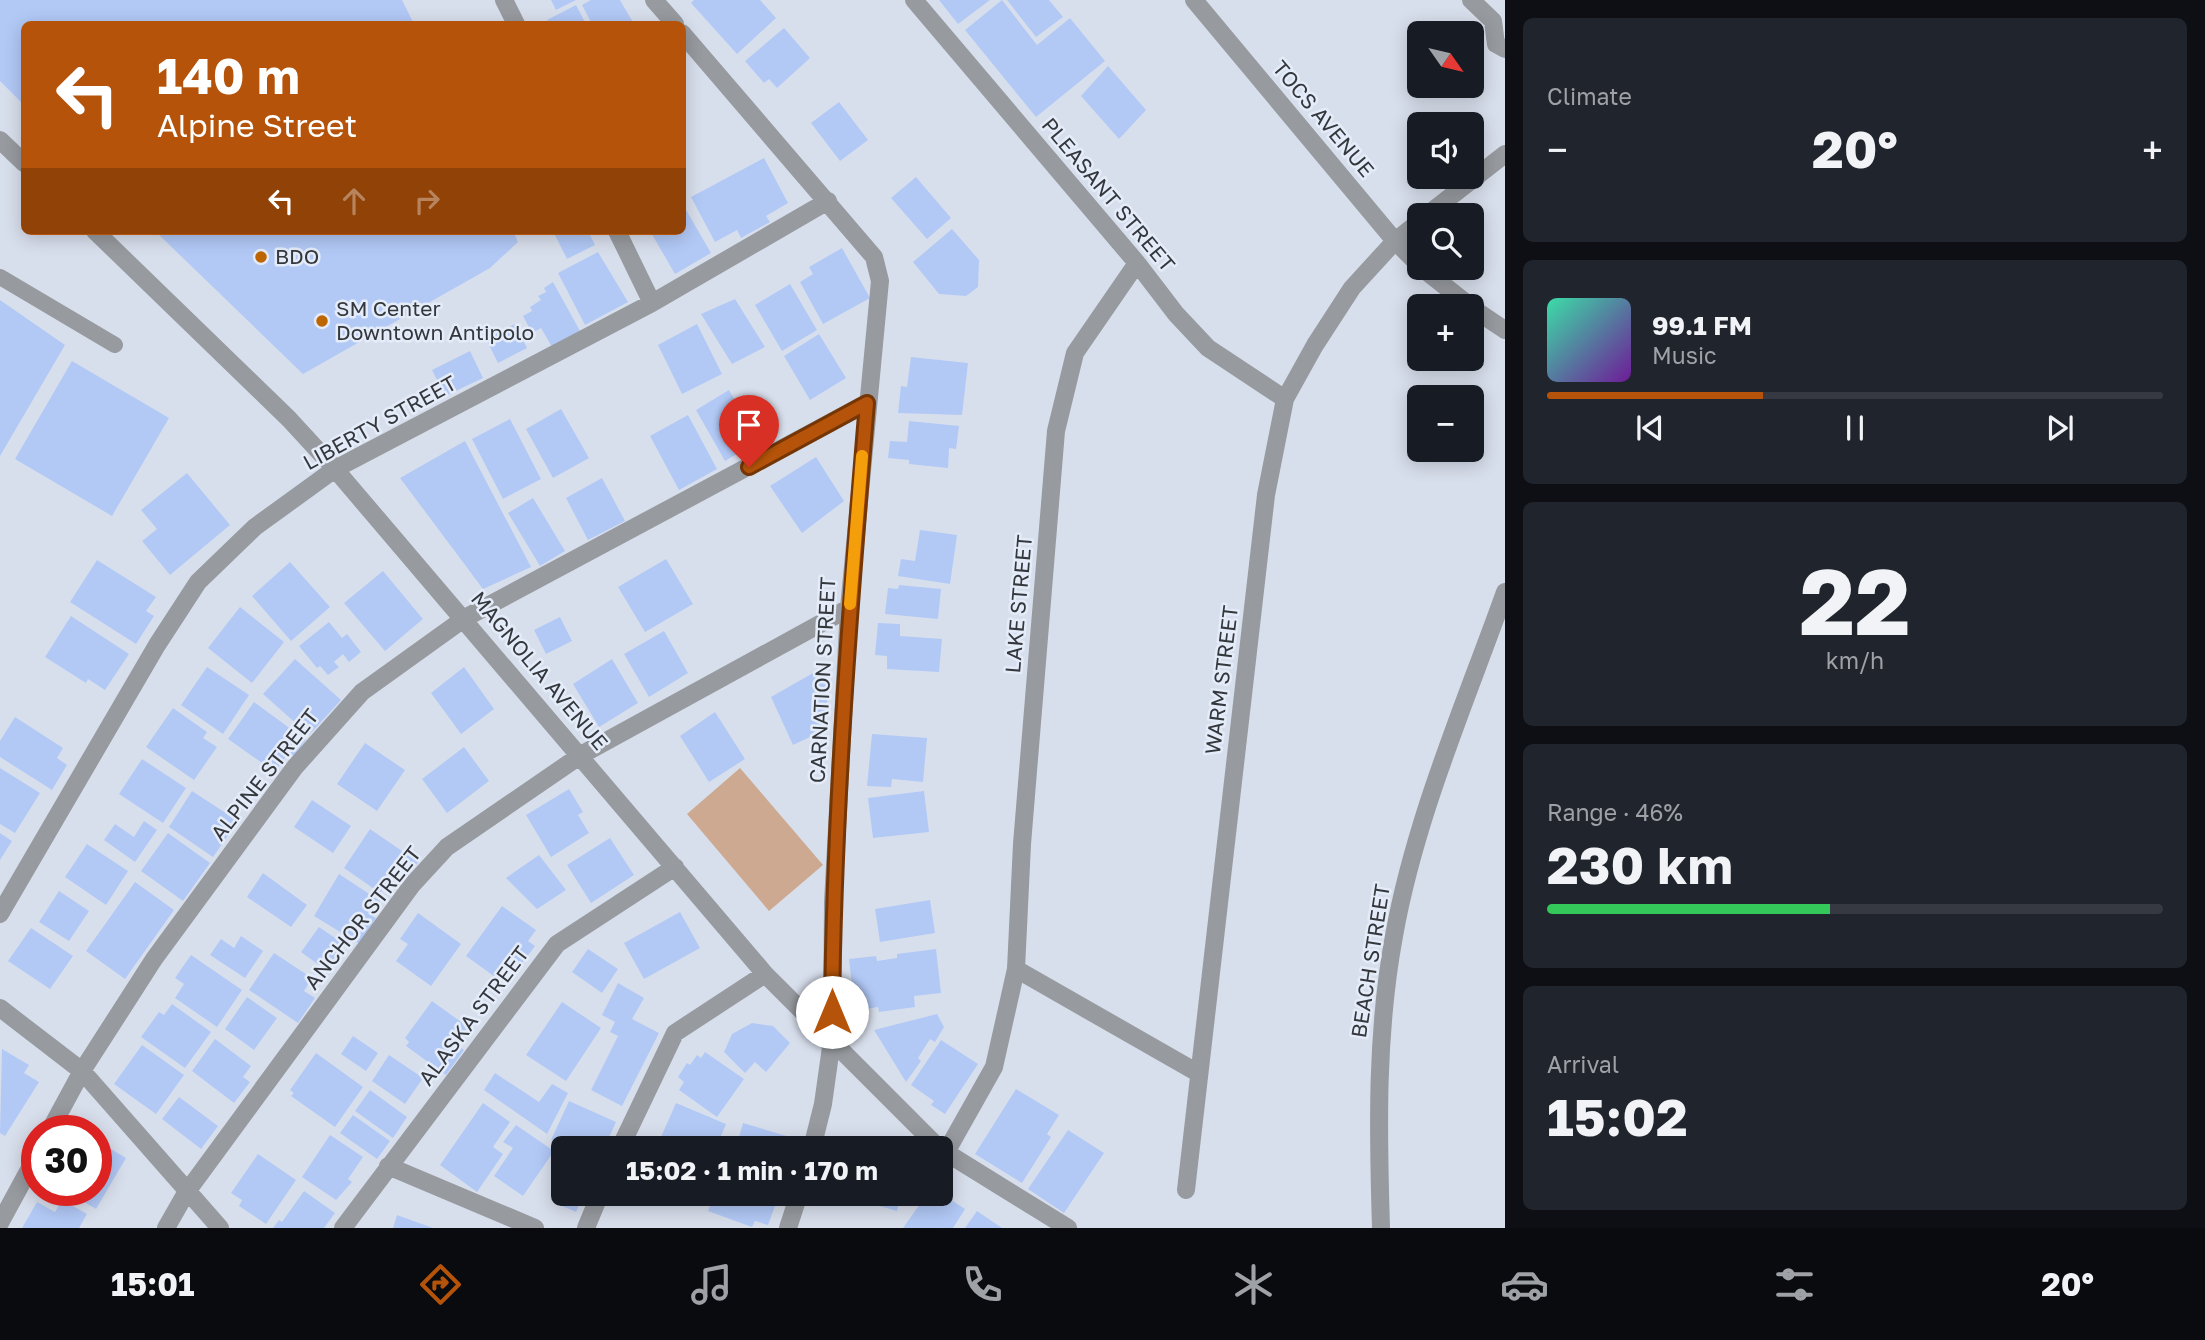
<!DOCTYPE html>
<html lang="en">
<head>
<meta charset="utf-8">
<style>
  body { margin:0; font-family:"Golos Text",sans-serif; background:#20242c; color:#f1f3f6; height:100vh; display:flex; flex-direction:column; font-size:26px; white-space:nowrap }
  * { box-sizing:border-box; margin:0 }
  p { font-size:23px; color:#9ea1a6 }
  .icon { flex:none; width:38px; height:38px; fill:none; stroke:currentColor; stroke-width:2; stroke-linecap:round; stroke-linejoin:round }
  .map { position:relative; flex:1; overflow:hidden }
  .drawer { display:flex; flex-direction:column; gap:18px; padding:18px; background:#0d0f14; width:700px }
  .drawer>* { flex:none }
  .hud { position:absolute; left:21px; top:21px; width:665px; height:214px; border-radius:10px; box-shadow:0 4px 18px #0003; background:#b45309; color:#fff; overflow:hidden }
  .needle { width:46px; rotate:124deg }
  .fabs { position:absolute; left:1407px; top:21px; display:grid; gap:14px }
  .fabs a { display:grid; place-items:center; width:77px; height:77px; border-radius:10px; background:#171b24; box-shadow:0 4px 18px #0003; font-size:35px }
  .speed { position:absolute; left:21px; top:1115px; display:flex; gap:14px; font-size:35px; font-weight:700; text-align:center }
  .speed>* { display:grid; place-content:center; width:91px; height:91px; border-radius:50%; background:#171b24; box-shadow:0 4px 18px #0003; line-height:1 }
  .speed .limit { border:10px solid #d22; background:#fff; color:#111 }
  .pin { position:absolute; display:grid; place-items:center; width:60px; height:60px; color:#fff; margin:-72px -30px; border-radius:50% 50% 50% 0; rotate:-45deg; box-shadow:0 0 7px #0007 }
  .pin .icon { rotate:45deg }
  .me { position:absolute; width:77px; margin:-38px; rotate:0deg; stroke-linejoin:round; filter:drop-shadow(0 0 5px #0008) }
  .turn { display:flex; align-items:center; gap:24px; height:147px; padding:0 21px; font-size:32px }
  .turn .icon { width:91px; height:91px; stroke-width:2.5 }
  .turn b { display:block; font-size:49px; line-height:60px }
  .lanes { display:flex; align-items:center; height:66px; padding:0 21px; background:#0003; justify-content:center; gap:35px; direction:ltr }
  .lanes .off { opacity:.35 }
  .big { font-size:52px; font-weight:700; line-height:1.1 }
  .drawer .tile { flex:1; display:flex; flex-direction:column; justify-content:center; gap:10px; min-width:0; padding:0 24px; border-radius:10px; background:#20242c }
  .drawer .dial { align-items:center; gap:0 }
  .dial b { font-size:91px; line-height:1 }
  .song { display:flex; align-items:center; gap:21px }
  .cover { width:84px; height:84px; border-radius:10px; background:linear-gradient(135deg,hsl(160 70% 55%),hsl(280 70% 35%)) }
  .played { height:7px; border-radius:4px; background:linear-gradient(90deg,#b45309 35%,#363941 35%) }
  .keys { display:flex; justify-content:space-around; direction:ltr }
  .heat { display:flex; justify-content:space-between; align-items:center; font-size:38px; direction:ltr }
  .charge { height:10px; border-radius:5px; background:linear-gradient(90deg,#34c759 46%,#363941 0) }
  .trip { position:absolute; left:551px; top:1136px; width:402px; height:70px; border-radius:10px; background:#171b24; box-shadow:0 4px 18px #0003; font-weight:700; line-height:70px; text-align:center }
  .tab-bar { display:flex; height:112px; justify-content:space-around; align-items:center; background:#090b0e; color:#9ea1a6 }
  .tab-bar .icon { width:49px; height:49px }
  .tab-bar .current { color:#b45309 }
  .tab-bar b { font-size:32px; color:#f1f3f6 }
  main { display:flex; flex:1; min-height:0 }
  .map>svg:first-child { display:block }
  .green { fill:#cca990 }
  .building { fill:#b2c9f6 }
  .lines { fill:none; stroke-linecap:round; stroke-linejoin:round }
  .lane { stroke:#979a9f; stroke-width:16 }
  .street { stroke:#979a9f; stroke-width:18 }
  .route-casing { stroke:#753606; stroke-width:18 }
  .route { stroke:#b45309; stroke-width:12 }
  .slow { stroke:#f59e0b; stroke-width:12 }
  .poi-dot { fill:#bd6500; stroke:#e5ecf9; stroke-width:2.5 }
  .labels { text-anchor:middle; stroke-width:5; stroke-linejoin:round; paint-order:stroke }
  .street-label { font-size:21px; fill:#34373c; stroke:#e5ecf9 }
  .poi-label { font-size:21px; fill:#34373c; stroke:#e5ecf9; text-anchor:start }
</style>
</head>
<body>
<main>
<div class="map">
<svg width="1505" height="1228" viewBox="0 0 1505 1228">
  <rect width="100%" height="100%" fill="#d8dfec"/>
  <path class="green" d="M740 768 823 865 769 911 687 814Z"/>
  <path class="building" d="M0 0H402L414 24H24V105L0 81Z
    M551 0H576L556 10Z
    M591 0H620L634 24H592L582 5Z
    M694 0H760L776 18 737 54 691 3Z
    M939 0H990L958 24Z
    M1002 0 1037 45 1070 18 1105 61 1036 117 965 30Z
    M1007 0H1049L1063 17 1036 37Z
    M576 5 586 24H549L547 20Z
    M784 28 810 58 777 88 769 79 764 83 745 61Z
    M1108 66 1146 110 1119 139 1081 96Z
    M839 102 868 140 840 161 811 123Z
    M764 158 788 203 766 216 770 222 741 238 737 230 715 242 691 197Z
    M916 177 951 218 927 239 891 198Z
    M682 203 711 253 675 274 650 231H682Z
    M952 229 979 260 978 287 966 296 939 294 913 262Z
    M155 231H513L518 242 490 268 303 374Z
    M553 231H588L595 245 567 259Z
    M842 248 870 298 823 324 800 282 813 274 809 267Z
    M598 252 628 302 585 325 558 273Z
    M553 282 580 331 552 347 541 328 532 333 523 316 532 311 530 307 541 300 538 296 546 292 544 288Z
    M790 284 817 330 782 351 755 305Z
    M735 299 765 347 732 364 701 314Z
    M0 300 65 345 0 456Z
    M515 324 527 348 498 363 486 339Z
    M697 324 722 374 682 394 658 345Z
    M819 334 846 378 810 400 784 356Z
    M470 351 483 378 445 396 432 370Z
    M911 357 968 363 962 415 898 413 901 386 907 387Z
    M72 361 169 418 112 516 15 459Z
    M729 390 759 441 725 461 696 410Z
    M561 409 589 458 553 478 526 429Z
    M688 415 717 469 679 490 650 436Z
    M510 419 541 479 503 499 472 439Z
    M909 421 959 426 956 449 949 448 948 468 909 464V460L888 458 890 441 907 442Z
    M465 441 531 567 483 589 400 478Z
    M816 457 844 501 802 533 770 486Z
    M187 473 230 525 170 575 142 541 157 529 141 510Z
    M602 478 625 521 588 540 566 498Z
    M533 498 565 551 540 566 508 513Z
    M920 530 957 535 950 584 898 576 901 559 915 561Z
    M666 559 693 604 645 632 618 587Z
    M97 560 156 597 146 611 154 616 136 644 70 602Z
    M290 562 330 607 291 641 252 596Z
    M383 571 423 619 385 651 344 603Z
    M899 585 941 589 938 619 885 614 888 588 898 589Z
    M240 607 284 642 252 683 208 648Z
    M71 616 129 654 105 690 88 679 86 683 45 657Z
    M560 617 572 641 546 654 534 630Z
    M329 622 342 638 347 634 361 652 349 662 343 654 334 662 339 667 328 675 320 666 317 668 299 646Z
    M878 623 900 624V636L942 639 939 672 887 669V656L875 655Z
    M664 631 688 673 649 697 624 654Z
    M295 659 341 700 309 735 263 694Z
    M612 659 638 703 599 727 573 684Z
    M827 665V729L793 745 771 697Z
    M207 667 249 695 223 734 181 705Z
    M464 667 494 709 461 734 431 693Z
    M254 702 306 740 294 756 289 752 275 772 228 739Z
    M173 708 207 732 203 738 217 747 194 780 146 747Z
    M715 712 745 759 709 782 680 736Z
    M15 717 63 748 57 758 67 765 52 790 0 757V741Z
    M872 734 927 738 923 782 892 779 891 787 867 786Z
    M365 743 405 770 377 811 337 784Z
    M464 747 489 781 447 813 422 779Z
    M142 759 186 788 163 823 119 794Z
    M0 768 40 793 15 833 0 824Z
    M569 789 583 812 578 815 589 833 551 857 526 815Z
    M192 791 238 821 213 857 169 827Z
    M924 791 929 832 873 838 868 798Z
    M312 800 351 826 333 853 294 827Z
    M144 821 157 830 135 862 104 840 115 824 134 837Z
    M370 829 418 862 405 881 394 873 380 893 344 868Z
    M0 833 12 841 0 860Z
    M168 833 210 863 183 901 141 871Z
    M610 838 634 875 591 903 567 865Z
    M87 844 128 871 106 905 65 877Z
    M539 855 566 890 537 909 506 878Z
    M263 873 307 905 291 927 247 897Z
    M339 874 380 901 372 916 376 918 360 944 314 916Z
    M135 882 174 910 125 979 86 951Z
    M59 891 89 911 69 941 39 922Z
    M930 900 935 933 880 942 875 909Z
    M502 906 536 930 528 941 535 946 510 979 502 973 498 979 466 956Z
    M680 912 700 948 644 979 624 943Z
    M418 913 461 944 431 986 396 961 408 944 400 939Z
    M319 927 344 944 326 970 301 952Z
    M31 928 73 956 50 989 8 961Z
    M241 936 263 951 245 978 210 955 221 939 234 948Z
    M588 949 618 969 602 993 572 972Z
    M936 949 941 993 914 996 915 1007 879 1012 878 1007 855 1011 849 959 876 956 877 961 897 958V954Z
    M274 953 312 978 304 991 315 998 298 1023 249 990Z
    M191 955 242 990 217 1027 175 998 184 984 175 978Z
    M618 983 644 998 632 1019 659 1033 622 1106 591 1090 618 1036 610 1032 615 1022 602 1015Z
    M247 997 277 1018 254 1050 225 1029Z
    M432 1001 468 1027 456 1044 464 1050 446 1075 406 1046 409 1042 405 1038Z
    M562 1002 601 1028 566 1081 526 1055Z
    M172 1004 211 1032 185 1068 141 1037 159 1012 164 1015Z
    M937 1014 944 1027 935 1042 930 1039 918 1058 921 1061 906 1082 874 1030Z
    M752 1023 773 1026 790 1043 766 1072 755 1062 745 1073 724 1052 732 1034Z
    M353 1036 378 1053 366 1071 341 1054Z
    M215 1039 251 1066 243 1077 250 1082 234 1103 192 1071Z
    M941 1040 978 1064 945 1114 931 1105 934 1101 911 1085Z
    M142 1045 184 1075 156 1114 114 1084Z
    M2 1049 29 1065 24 1073 39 1082 5 1136 0 1133Z
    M705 1052 744 1079 717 1117 679 1090 684 1082 678 1077 687 1063 690 1065 697 1055 701 1058Z
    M316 1053 363 1087 335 1127 291 1096 294 1093 290 1090Z
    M389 1055 423 1078 405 1104 372 1081Z
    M495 1073 539 1102 552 1084 568 1093 547 1134 484 1090Z
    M1016 1089 1059 1115 1047 1134 1051 1137 1022 1183 975 1154Z
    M370 1090 407 1117 393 1138 355 1111Z
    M179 1097 218 1126 201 1149 162 1119Z
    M569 1101 616 1122 604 1148H568L551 1140Z
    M483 1103 510 1122 493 1147 503 1154 477 1192 440 1165Z
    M676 1103 726 1124 716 1148H688L661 1137Z
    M353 1115 390 1141 377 1159 340 1133Z
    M743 1123 790 1137 787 1148H736Z
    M516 1125 554 1151 523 1196 494 1176 513 1148 503 1142Z
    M1068 1130 1104 1153 1064 1213 1028 1189Z
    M330 1135 363 1157 348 1179 352 1182 336 1200 302 1177Z
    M96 1140 126 1158 96 1209 64 1190H96Z
    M258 1154 296 1180 266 1224 239 1206 242 1200 231 1193Z
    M563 1176 564 1194H584L576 1212 553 1202Z
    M304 1191 335 1213 324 1228H273L279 1220 282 1222Z
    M714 1194H764L761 1201 775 1206 768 1225 755 1221 752 1227 708 1211Z
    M861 1194H902L897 1211 859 1200Z
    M927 1194H942L965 1209 953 1228H903Z
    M62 1200 87 1214 79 1228H22L37 1202 55 1212Z
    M977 1211 1002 1228H965Z
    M397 1215 433 1228H393Z"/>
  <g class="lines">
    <path class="lane" d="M0 277 115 345"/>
    <path class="street" d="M504 0 516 24
      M654 0 675 24
      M914 0 1137 263 1176 314 1208 348 1285 399
      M1194 0 1395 241 1419 265
      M1471 0 1493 21 1496 44 1505 49
      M682 33 874 257 880 281 849 608 833 902 832 1040 823 1104 812 1148
      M0 140 24 163
      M1427 215 1505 154
      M95 231 289 419 335 469 765 974 939 1148
      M617 231 652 303
      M1422 268 1470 306
      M1472 308 1505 330
      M0 914 157 645 198 582 255 527 335 469 652 303 828 201
      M1016 969 1198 1073
      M0 1008 82 1071 220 1228
      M50 1130 82 1071 154 959 295 767 362 692 465 618 867 403
      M620 1148 675 1033 765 974
      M942 1150 1068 1228
      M945 1154 994 1067 1016 969 1022 844 1056 431 1075 353 1137 263
      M388 1166 535 1228
      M1186 1190 1266 495 1285 399 1315 345 1352 288 1395 241 1419 222
      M0 1223 37 1155
      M166 1228 186 1193 412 885 447 847 581 755 849 608
      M343 1228 557 944 675 867
      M586 1228 600 1194
      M788 1228 799 1194
      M1381 1228C1378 1130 1376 1033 1394 936 1415 818 1465 704 1505 592"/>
  </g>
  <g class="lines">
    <g class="route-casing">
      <path id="route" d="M749 467 867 403C850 606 834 809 832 1012"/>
    </g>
    <use href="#route" class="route"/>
    <path class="slow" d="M850 604 862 456"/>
  </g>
  <g class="poi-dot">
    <circle cx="261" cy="257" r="7"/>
    <circle cx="322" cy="321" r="7"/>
  </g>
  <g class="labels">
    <g class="street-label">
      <text transform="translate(1323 119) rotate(50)" y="7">TOCS AVENUE</text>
      <text transform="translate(1108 195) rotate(50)" y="7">PLEASANT STREET</text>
      <text transform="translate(380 423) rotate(-29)" y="7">LIBERTY STREET</text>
      <text transform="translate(1019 604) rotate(-85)" y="7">LAKE STREET</text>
      <text transform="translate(539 671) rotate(50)" y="7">MAGNOLIA AVENUE</text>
      <text transform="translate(823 680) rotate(-87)" y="7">CARNATION STREET</text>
      <text transform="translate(1222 680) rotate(-83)" y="7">WARM STREET</text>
      <text transform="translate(265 775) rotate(-52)" y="7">ALPINE STREET</text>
      <text transform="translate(363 918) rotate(-52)" y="7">ANCHOR STREET</text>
      <text transform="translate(1371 961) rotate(-81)" y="7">BEACH STREET</text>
      <text transform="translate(474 1016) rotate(-53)" y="7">ALASKA STREET</text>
    </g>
    <g class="poi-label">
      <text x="275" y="264">BDO</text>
      <text x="336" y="316">SM Center<tspan x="336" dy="24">Downtown Antipolo</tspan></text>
    </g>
  </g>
</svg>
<div class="fabs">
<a><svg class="needle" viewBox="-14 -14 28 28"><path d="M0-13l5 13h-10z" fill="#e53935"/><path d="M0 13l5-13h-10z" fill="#9ea1a6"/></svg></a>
<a><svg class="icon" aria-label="sound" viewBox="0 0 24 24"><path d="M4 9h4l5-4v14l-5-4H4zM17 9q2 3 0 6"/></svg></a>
<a><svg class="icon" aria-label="search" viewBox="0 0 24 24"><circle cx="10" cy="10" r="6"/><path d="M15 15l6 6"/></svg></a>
<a>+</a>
<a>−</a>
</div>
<div class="speed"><div class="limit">30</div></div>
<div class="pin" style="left:749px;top:467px;background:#d93025"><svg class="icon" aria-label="arrive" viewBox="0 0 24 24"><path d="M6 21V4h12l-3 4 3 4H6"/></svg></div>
<svg class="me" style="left:832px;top:1012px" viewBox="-20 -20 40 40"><circle r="19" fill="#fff"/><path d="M0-13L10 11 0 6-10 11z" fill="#b45309"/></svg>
<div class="trip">15:02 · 1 min · 170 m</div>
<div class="hud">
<div class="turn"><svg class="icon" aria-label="left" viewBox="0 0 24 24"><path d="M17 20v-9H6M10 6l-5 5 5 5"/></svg><div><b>140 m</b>Alpine Street</div></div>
<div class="lanes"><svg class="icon" aria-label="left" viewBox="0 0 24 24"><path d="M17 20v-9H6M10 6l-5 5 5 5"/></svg><svg class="icon off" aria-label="ahead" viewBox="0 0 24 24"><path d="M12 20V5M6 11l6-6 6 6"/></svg><svg class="icon off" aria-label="right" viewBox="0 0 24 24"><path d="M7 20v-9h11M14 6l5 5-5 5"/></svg></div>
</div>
</div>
<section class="drawer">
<div class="tile"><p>Climate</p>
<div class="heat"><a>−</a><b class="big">20°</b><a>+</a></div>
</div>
<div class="tile">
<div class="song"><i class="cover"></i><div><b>99.1 FM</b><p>Music</p></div></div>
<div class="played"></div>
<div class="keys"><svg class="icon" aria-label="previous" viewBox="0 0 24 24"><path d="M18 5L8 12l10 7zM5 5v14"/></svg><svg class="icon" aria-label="pause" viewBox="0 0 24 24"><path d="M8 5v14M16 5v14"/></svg><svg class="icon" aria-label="next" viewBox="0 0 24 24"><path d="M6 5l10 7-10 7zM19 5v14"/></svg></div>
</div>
<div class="tile dial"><b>22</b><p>km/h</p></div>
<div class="tile"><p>Range · 46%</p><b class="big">230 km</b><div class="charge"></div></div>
<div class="tile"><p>Arrival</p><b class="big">15:02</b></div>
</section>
</main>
<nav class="tab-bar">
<b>15:01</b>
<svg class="icon current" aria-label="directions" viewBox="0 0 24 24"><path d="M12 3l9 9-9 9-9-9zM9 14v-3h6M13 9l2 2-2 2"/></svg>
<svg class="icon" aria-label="music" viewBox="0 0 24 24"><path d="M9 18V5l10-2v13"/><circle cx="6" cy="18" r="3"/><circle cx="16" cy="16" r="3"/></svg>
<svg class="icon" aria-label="phone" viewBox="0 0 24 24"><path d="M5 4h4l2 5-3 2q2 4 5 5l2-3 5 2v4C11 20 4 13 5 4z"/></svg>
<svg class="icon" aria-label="climate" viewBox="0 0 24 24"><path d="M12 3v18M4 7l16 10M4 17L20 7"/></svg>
<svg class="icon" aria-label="car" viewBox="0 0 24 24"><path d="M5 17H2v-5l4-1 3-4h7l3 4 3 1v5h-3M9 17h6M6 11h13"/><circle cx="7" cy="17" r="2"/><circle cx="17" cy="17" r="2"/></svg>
<svg class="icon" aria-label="filters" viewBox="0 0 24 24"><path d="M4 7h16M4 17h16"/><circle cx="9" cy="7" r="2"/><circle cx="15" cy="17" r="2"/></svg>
<b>20°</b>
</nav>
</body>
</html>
